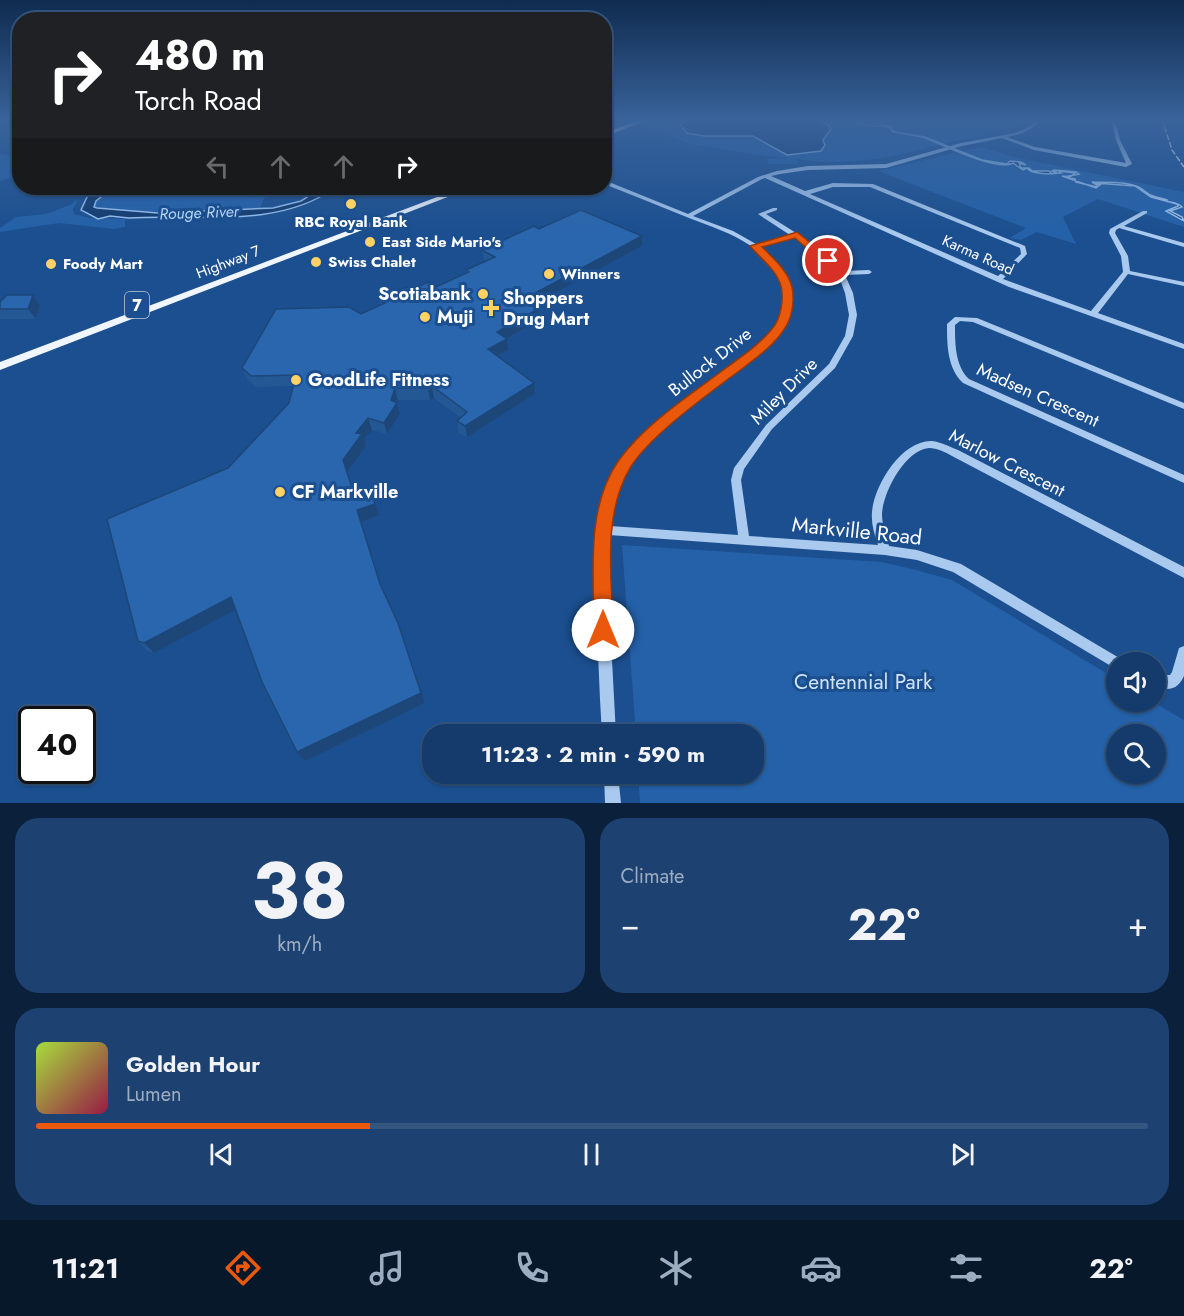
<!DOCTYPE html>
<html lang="en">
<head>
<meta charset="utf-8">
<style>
  body { margin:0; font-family:Jost,sans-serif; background:#1d4271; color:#f1f3f6; height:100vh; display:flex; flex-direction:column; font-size:22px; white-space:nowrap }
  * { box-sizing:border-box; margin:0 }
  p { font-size:20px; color:#9dadc1 }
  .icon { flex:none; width:33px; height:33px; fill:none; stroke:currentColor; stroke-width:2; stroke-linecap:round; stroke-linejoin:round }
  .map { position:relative; height:803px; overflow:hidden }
  .side { display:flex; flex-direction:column; gap:15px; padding:15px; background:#0b203b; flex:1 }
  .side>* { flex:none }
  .top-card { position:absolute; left:12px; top:12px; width:600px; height:183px; border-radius:24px; box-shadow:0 2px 4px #0004,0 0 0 2px #33557e; background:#202124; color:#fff; overflow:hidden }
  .fabs { position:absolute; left:1106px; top:652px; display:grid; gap:12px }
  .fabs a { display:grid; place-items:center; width:60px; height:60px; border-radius:50%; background:#143b6b; box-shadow:0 2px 4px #0004,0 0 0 2px #33557e; font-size:30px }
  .speed { position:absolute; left:18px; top:706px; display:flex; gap:12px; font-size:30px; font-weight:700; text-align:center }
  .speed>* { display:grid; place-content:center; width:78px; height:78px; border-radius:50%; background:#143b6b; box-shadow:0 2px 4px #0004,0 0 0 2px #33557e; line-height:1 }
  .speed .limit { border:3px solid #111; border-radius:9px; background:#fff; color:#111 }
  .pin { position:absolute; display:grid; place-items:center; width:51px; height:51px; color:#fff; margin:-26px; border:3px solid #fff; border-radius:50%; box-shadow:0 2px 6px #0007 }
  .me { position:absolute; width:66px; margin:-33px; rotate:0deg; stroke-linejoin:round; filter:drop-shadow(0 0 4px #0008) }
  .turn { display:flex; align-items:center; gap:21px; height:126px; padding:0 24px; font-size:27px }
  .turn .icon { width:78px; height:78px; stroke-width:2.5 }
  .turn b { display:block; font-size:42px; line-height:51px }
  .lanes { display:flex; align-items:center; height:57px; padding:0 24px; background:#0003; justify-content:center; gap:30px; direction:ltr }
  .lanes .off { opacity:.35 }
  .big { font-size:45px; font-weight:700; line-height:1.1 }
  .side .widget { flex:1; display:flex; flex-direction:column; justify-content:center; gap:9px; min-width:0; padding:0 21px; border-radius:24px; background:#1d4271 }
  .side .dial { align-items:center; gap:0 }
  .dial b { font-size:78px; line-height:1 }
  .song { display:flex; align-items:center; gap:18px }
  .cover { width:72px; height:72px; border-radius:9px; background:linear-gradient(135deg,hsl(80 70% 55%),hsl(340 70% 35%)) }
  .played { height:6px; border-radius:3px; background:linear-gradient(90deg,#ea580c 30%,#33557e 30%) }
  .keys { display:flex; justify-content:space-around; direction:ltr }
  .heat { display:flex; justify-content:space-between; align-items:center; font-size:33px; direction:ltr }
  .side .tiles { flex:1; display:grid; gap:15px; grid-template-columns:1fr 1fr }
  .widget:last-child { grid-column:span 2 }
  .trip { position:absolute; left:422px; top:724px; width:342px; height:60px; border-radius:24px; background:#143b6b; box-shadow:0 2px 4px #0004,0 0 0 2px #33557e; font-weight:700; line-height:60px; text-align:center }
  .tabs { display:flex; height:96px; justify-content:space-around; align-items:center; background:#08182b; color:#9dadc1 }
  .tabs .icon { width:42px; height:42px }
  .tabs .on { color:#ea580c }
  .tabs b { font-size:27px; color:#f1f3f6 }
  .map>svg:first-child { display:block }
  .green { fill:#2461a8; fill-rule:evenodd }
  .water { fill:#123a6d; stroke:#9cc4f0; stroke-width:1.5 }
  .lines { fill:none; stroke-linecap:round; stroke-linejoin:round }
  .minor { fill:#a9c9ee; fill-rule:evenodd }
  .major { fill:#f0f6ff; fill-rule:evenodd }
  .rail { stroke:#fff; stroke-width:1.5; stroke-dasharray:6 2; stroke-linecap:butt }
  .wall { fill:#245895 }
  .shaded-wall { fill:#1d4779 }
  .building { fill:#2a66ad; stroke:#1d4779; stroke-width:1.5 }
  .route { fill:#ea580c; stroke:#983908; stroke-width:1.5 }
  .poi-dot { fill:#ffd166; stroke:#1b4f8f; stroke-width:2 }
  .labels { text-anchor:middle; stroke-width:6; stroke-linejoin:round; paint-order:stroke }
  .far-poi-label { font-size:15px; font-weight:bold; fill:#fff; stroke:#1b4f8f; text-anchor:start }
  .far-street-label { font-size:15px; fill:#fff; stroke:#1b4f8f }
  .far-water-label { font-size:16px; font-style:italic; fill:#b5d3f5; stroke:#1b4f8f }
  .shield { fill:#1b4f8f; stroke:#bbcadd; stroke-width:1.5 }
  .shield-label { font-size:16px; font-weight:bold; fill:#fff }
  .poi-label { font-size:18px; font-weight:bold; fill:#fff; stroke:#1b4f8f; text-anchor:start }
  .street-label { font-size:18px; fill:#fff; stroke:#1b4f8f }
  .near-street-label { font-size:21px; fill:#fff; stroke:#1b4f8f }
  .near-park-label { font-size:21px; fill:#cfe3fa; stroke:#1b4f8f }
</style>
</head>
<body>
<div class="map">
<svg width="1184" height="803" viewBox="0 0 1184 803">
  <rect width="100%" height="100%" fill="#1b4f8f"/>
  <path class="green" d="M655 119H1025L1010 129C989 135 967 138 947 143 892 157 853 167 796 159L798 164H769L766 159 791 158 758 155 695 145 638 126Z
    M981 147 1014 157 1184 192V227L1098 199 1063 217 1076 244 1037 232 1021 240 1010 238 1026 228 878 171Z
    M0 154 19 156V175L0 181Z
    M137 188H297L264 198 260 208 188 212 95 211V202L100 194Z
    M79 198 73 209 74 214 90 218 125 219V227L114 229 59 223 0 232V228L16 217 46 214 70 205Z
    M622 545 882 562 916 570 952 580 1116 679V702H1153L1184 720V803H640L638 774H753V735H636ZM1116 735H1155V774H1116Z"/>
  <path class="water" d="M690 119H814L827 124 831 129 823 140 825 145 821 151 787 155 753 136H704L687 133 680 124Z
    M847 119 892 126 891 129 896 132 925 137 982 160 1007 164 1010 161 1021 162 1026 165 1019 163 1021 168H1029L1032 171H1049L1052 174 1056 172 1052 171 1054 170 1076 172 1079 174 1064 177 1075 179 1076 182 1097 187V185L1092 182C1106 183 1123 181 1136 186 1143 188 1146 194 1153 196 1158 198 1162 198 1167 200L1166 201C1172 203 1177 202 1182 207L1170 211 1182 217 1184 221 1166 211 1178 206 1177 204 1151 197 1135 186 1095 183 1100 185 1096 188 1062 176 1070 177 1075 173 1058 171 1061 173C1052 174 1032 175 1027 168L1023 170 1013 163C998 172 943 145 925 138 916 135 903 134 893 132L889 127 867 125Z
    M77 188H103L102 196 96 201 94 207 97 208 158 213 273 208 301 201 321 188H334C279 229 194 214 129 218L110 216 98 219 81 210 87 197 82 188Z"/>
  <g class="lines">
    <path class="minor" d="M1037 119H1041C1032 131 1022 134 1007 137L1035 147 1126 163 1116 140 1111 119H1115L1120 140 1132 164 1126 167 1034 150 1002 138 962 146 886 168 808 170 780 174 771 176 805 191 833 183 873 184 1025 246 1027 254 1003 279 1091 311 1123 272 1121 256 1109 233 1110 229 1143 211H1147V213L1124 226 1184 243V247L1119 228 1116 230 1115 233 1128 256 1130 271 1184 282V286L1128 274 1098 313 1184 344V349L1009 287 765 178 762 179 693 216 733 231 756 244 790 235 758 214 773 208H777V210L766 214 812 243 843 271 869 270 872 272 869 274 845 275 853 293 857 315 853 336 835 368 772 429 744 469 741 480 749 536 878 545C874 534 871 523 872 512 874 486 901 440 932 441 941 442 950 447 958 450L1184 567V578L952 456C945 452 937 448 929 448 905 450 883 492 882 514 882 525 886 536 889 546L917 550 961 564 1121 659 1123 663H1116V669L953 572 917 560 885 555 609 535 610 622 616 735H602C599 686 597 638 597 589 597 553 595 516 610 482 623 456 643 434 665 416 686 399 708 383 730 367 745 356 761 347 772 332 795 302 779 265 751 246 732 233 710 226 689 218 661 207 633 195 604 184V180L688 214 758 177 777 171 808 166 886 164 961 143 1015 133 1031 126ZM833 187H870L1020 248 1021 254 998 276 810 194ZM795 238 808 245 838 274 845 293 849 315 845 336 829 364 766 425 734 468 731 480 738 535 610 526C613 491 628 463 653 438 672 418 694 402 716 386 748 362 801 334 789 287 785 270 773 257 760 247Z
      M955 317 977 318 1184 403V409L973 322 960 321 955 325C955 343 955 366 969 379L1184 475V483L963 383C947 368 947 344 947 324Z
      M1184 646V676C1177 691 1170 689 1155 689V675H1170L1172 672 1179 648Z
      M604 774H618L621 803H605Z"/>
    <path class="major" d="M642 119H650L604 137V133Z
      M461 188H471L0 370V362Z"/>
    <path class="rail" d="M1162 119 1172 150 1184 167"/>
  </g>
  <path class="wall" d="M539 229 642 246 532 305 539 320 507 339 508 350 497 356 535 394 467 437 459 433 457 421 461 418 434 398 430 400H398L397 404 400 414 387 434 372 430 364 439 366 446 347 472 353 488 379 515 361 522 382 590 402 633 425 703 305 761 297 752 235 610 154 653 148 651 138 641 228 468 289 403 293 386 256 387 248 380 242 368 381 305 379 300 412 290 436 287 466 273V270L485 261 484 260 482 250Z
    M33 295 40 306 36 319H0V309Z"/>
  <path class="shaded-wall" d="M642 236V246L523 310 522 300Z
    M33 295 40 306 36 319 28 309Z
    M538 309 539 320 504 340 507 339 508 350 489 360 488 349 497 332Z
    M534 383 535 394 467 437 465 426Z
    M432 386 434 398 430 400 428 388Z
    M395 388 398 400 397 404 400 414 387 434 384 423Z
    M368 418 372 430 364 439 366 446 347 472 356 499 343 460 356 433Z
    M375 504 379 515 361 522 384 596 380 584 357 510Z
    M231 597 239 608 154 653 144 643Z
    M398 623 425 703 305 761 297 752Z"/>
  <path class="building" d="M581 210 642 236 522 300 538 309 497 332 507 339 488 349 534 383 465 426 457 421 467 412 432 386 428 388H395L391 400 397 403 384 423 368 418 356 433 362 434 343 460 352 488 372 495 375 504 357 510 380 584 398 623 421 693 297 752 262 682 231 597 144 643 138 641 107 519 228 468 289 403 296 375 251 376 242 368 276 309 349 307 361 314 385 303 379 300 407 287 412 290 428 282 436 287 469 272 466 270 495 257 482 250 534 226 539 229Z
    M7 295H33L28 309H0V302Z"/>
  <linearGradient id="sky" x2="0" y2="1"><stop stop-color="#0f2b4f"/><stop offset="0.52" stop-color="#39639b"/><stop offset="1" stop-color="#39639b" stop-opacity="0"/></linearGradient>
  <rect width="1184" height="231" fill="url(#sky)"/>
  <path class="route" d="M797 232 833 261 824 263 795 238 762 247C774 259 788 271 792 287 795 302 792 319 783 331 773 346 757 357 743 368 711 392 650 435 630 468 602 516 612 576 613 630L610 636 603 638 597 636 594 630C594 574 585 508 619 460 646 423 690 395 726 368 742 356 759 345 772 329 781 319 784 299 781 286 776 269 761 259 750 246Z"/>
  <g class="poi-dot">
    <circle cx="351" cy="204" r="6"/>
    <circle cx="370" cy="242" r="6"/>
    <circle cx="316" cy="262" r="6"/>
    <circle cx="51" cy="264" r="6"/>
    <circle cx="549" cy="274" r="6"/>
    <circle cx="483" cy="294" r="6"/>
    <path d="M488 299h6v6h6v6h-6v6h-6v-6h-6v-6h6z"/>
    <circle cx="425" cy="317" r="6"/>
    <circle cx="296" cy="380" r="6"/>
    <circle cx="280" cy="492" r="6"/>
  </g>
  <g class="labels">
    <g class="far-poi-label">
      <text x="351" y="227" text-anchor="middle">RBC Royal Bank</text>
      <text x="382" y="247">East Side Mario's</text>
      <text x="328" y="267">Swiss Chalet</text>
      <text x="63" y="269">Foody Mart</text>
      <text x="561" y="279">Winners</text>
    </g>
    <g class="far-street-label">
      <text transform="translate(978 255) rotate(24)" y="5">Karma Road</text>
      <text transform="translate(228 262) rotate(-21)" y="5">Highway 7</text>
    </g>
    <g class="far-water-label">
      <text transform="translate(199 212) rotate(-2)" y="6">Rouge River</text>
    </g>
    <rect class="shield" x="125" y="292" width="24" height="26" rx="4.5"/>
    <g class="shield-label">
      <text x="137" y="311">7</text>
    </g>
    <g class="poi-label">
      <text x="471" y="300" text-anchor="end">Scotiabank</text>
      <text x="503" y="304">Shoppers<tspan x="503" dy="21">Drug Mart</tspan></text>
      <text x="437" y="323">Muji</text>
      <text x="308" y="386">GoodLife Fitness</text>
      <text x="292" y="498">CF Markville</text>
    </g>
    <g class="street-label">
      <text transform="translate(710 362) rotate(-38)" y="6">Bullock Drive</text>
      <text transform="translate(784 391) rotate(-45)" y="6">Miley Drive</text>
      <text transform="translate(1038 395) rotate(24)" y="6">Madsen Crescent</text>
      <text transform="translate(1007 463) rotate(27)" y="6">Marlow Crescent</text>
    </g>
    <g class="near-street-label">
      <text transform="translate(857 531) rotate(6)" y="7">Markville Road</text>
    </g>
    <g class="near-park-label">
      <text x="863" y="689">Centennial Park</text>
    </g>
  </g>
</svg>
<div class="fabs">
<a><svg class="icon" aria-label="sound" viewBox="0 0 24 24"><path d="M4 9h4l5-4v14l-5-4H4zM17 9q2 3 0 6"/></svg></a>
<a><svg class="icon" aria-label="search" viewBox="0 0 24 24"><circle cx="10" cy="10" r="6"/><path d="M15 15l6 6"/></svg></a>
</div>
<div class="speed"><div class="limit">40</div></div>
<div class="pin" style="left:828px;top:261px;background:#d93025"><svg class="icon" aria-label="arrive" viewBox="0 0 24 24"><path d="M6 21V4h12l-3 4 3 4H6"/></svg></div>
<svg class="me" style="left:603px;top:630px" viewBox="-20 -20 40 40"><circle r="19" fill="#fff"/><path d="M0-13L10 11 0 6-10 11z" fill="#ea580c"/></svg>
<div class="trip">11:23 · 2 min · 590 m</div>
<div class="top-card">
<div class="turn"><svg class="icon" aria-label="right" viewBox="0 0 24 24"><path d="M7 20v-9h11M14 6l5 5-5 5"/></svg><div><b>480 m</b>Torch Road</div></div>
<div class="lanes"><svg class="icon off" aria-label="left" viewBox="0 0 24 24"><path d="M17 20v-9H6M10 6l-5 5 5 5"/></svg><svg class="icon off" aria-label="ahead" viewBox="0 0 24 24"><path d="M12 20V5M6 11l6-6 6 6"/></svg><svg class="icon off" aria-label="ahead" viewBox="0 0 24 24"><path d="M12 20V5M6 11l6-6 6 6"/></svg><svg class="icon" aria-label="right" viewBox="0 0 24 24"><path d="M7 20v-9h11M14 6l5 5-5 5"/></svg></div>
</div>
</div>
<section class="side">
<div class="tiles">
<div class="widget dial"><b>38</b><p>km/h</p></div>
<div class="widget"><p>Climate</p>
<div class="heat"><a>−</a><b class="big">22°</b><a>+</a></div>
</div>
<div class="widget">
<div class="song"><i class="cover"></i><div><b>Golden Hour</b><p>Lumen</p></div></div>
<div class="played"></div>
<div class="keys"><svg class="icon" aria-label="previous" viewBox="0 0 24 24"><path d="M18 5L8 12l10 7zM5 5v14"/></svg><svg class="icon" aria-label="pause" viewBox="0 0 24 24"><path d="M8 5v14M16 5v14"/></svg><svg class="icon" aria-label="next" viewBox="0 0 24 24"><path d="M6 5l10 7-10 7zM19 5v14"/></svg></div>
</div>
</div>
</section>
<nav class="tabs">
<b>11:21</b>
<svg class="icon on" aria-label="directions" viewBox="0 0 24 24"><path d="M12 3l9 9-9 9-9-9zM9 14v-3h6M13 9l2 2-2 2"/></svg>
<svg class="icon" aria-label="music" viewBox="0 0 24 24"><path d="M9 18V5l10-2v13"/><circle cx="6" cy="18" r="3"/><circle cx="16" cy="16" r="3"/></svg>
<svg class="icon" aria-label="phone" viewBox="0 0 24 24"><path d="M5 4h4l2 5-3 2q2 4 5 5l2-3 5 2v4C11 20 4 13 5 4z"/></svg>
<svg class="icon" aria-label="climate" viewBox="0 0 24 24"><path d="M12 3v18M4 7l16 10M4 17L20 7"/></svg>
<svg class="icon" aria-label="car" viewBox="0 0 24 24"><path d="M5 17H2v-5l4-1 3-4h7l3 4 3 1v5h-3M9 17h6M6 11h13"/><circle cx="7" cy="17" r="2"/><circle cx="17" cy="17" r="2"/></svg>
<svg class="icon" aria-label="filters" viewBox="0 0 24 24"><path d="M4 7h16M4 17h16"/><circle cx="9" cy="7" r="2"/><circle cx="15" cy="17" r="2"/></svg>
<b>22°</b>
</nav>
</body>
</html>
